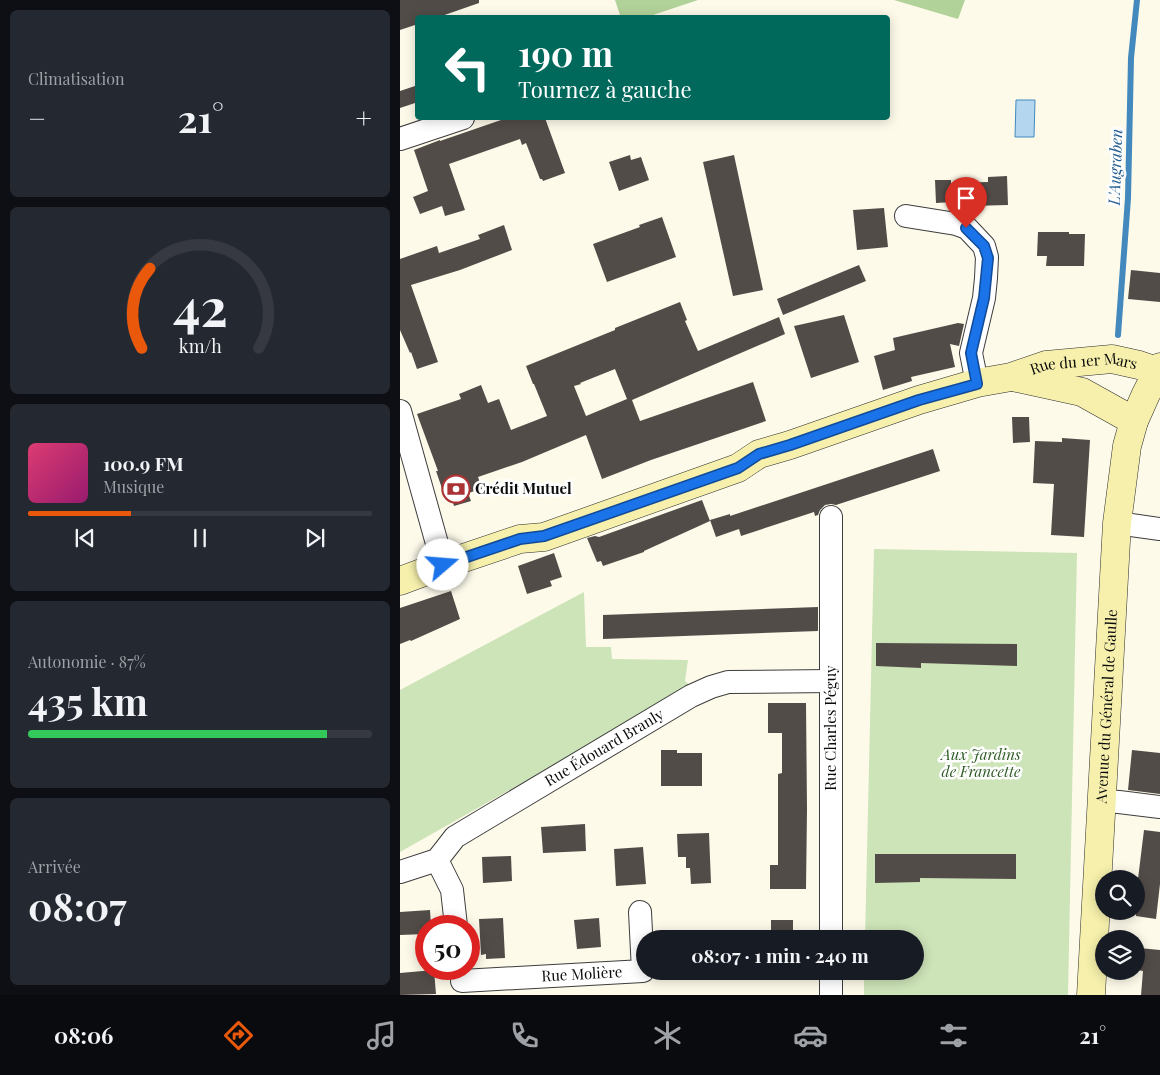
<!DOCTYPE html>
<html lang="fr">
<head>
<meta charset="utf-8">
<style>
  body { margin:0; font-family:"Playfair Display",serif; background:#242831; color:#f1f3f6; height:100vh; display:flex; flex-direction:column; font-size:19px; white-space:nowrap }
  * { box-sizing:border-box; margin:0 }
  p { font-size:16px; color:#9ea1a6 }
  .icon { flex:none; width:28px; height:28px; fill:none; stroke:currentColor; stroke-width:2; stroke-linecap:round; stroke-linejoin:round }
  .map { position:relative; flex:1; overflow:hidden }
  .panel { display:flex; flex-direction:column; gap:10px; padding:10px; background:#0d0f14; width:400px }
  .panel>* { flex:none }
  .banner { position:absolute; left:15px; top:15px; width:475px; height:105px; border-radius:5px; box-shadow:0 2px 12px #0003; background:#00695c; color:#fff; overflow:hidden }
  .fabs { position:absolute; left:695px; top:870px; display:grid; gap:10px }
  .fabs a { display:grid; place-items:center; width:50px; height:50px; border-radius:50%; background:#171b24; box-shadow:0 2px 12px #0003; font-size:25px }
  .speed { position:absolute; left:15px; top:915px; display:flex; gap:10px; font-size:25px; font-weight:700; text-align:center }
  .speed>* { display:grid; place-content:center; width:65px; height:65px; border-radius:50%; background:#171b24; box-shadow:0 2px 12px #0003; line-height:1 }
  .speed .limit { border:8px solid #d22; background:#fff; color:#111 }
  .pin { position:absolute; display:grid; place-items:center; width:42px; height:42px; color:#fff; margin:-51px -21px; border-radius:50% 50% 50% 0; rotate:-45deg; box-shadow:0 0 5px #0007 }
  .pin .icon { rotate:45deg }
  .me { position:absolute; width:55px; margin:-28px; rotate:72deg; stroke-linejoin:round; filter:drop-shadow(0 0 4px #0008) }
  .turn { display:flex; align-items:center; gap:18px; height:105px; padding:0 20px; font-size:22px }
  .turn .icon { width:65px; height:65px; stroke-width:2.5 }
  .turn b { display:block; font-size:35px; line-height:42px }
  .big { font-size:38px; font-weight:700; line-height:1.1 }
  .panel .card { flex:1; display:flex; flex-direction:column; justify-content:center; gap:8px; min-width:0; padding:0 18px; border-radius:8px; background:#242831 }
  .panel .dial { align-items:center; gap:0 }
  .dial svg { height:130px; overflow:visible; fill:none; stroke:#363941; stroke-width:7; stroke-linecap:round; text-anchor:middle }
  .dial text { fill:#f1f3f6; stroke:none }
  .song { display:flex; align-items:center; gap:15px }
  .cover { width:60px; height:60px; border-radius:8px; background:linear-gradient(135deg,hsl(340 70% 55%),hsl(320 70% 35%)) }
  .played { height:5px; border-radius:2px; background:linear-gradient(90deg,#ea580c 30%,#363941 30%) }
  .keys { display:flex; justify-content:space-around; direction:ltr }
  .heat { display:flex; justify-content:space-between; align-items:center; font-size:28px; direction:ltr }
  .charge { height:8px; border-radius:4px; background:linear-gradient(90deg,#34c759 87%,#363941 0) }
  .trip { position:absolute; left:236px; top:930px; width:288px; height:50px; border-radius:25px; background:#171b24; box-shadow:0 2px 12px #0003; font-weight:700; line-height:50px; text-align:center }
  .dock { display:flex; height:80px; justify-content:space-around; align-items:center; background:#090b0e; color:#9ea1a6 }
  .dock .icon { width:35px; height:35px }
  .dock .selected { color:#ea580c }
  .dock b { font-size:22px; color:#f1f3f6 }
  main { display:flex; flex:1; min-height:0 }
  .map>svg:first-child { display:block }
  .green { fill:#cde3b8 }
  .forest { fill:#b1d299 }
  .water { fill:#b4d7ef; stroke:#4389be }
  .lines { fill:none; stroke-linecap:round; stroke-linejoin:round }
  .stream { stroke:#4389be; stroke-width:6 }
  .building { fill:#524c48; fill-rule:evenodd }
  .street-casing { stroke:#3d3d3d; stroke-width:24 }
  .secondary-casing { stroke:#2c2c2c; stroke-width:29 }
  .street { stroke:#fff; stroke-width:22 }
  .secondary { stroke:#f6f0ac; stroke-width:28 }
  .route-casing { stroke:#114b97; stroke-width:12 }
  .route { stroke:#1a73e8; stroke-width:9 }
  .labels { text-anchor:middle; stroke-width:5; stroke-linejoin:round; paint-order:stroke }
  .street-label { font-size:15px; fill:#0a0a0a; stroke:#fff }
  .poi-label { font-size:15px; font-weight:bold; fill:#0a0a0a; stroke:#fff; text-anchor:start }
  .park-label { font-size:15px; font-style:italic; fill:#2d5a23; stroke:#fff }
  .water-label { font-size:16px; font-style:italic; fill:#225c8e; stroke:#fff }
</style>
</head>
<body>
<main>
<section class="panel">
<div class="card"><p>Climatisation</p>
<div class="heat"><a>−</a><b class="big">21°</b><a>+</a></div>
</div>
<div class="card dial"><svg viewBox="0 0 100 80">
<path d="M14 69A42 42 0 1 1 86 69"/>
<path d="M14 69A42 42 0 0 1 19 20" stroke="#ea580c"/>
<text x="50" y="56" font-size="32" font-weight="700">42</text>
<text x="50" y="72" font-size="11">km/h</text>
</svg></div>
<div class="card">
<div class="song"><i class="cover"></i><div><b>100.9 FM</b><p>Musique</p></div></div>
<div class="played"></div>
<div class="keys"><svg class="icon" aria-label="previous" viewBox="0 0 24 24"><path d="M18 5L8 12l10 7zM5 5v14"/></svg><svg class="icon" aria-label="pause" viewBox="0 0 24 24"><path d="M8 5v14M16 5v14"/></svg><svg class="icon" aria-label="next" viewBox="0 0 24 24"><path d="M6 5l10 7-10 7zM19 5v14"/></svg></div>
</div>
<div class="card"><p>Autonomie · 87%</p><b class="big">435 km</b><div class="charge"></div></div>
<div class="card"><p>Arrivée</p><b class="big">08:07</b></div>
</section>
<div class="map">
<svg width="760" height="995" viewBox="0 0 760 995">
  <rect width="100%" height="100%" fill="#fdfaea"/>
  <path class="green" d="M474 549 677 553 668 995H464V971H515V939H465Z
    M184 592 186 647H211L212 659 288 660 285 681 292 687 0 852V690Z"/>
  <path class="forest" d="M215 0H298L247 17 221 18Z
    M494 0H565L558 19Z"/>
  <path class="water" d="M616 100H635L634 137H615Z"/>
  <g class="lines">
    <path class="stream" d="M718 335 728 198 731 58 737 0"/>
  </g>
  <path class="building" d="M0 0H79V3L36 18H18V24L0 30Z
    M18 85V102L0 108V91Z
    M111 118H145L165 173 143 181 142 179H140L126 143 122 145 120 139 49 164 65 210 45 216 42 206 20 214 13 197 28 191 14 150 40 140V141L101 120Z
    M230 155 231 160 241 157 249 180 219 191 209 162Z
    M334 155 363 290 333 296 303 162Z
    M607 176 608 205 570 206V201L536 203 535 180H551V183L588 182V177Z
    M484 208 488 247 457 250 453 210Z
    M262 217 276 257 207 282 193 244 240 227 239 225Z
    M104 225 112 250 60 270 11 285 38 362 17 369 11 352 10 353 0 330V259L37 246 39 253 80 239 78 235Z
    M638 232H669V234H685L684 266H646L647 256H637Z
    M459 265 466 281 383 315 377 299Z
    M731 270 760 273V302L728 299Z
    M280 302 287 320 285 321 298 351 379 317 385 334 232 400 240 421 353 382 366 421 251 460 202 479 186 435 122 462 78 477 82 489 68 493 71 501 54 506 52 499 46 500 36 471H38L17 414 61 399 59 394 81 385 88 403 99 399 111 430 147 416 134 384H133L126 366 215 330V328ZM215 369 227 399 186 416 174 386 181 384 180 383Z
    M444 315 459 362 411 378 394 326Z
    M558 323 564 324 559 346 550 344 555 367 511 377 512 381 483 390 474 356 495 350 493 338Z
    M612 417H629L630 442 613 443Z
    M662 438 690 440 684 537 651 535 654 484 633 483 635 441 662 442Z
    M533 449 540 471 436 505 431 504 425 505 420 510 418 515 415 516 414 512 341 536 339 529 316 537 310 520 330 514V516Z
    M302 500 310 521 244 551V552L203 566 201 561 197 562 187 538 195 536 199 537Z
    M154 553 162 577 150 581 152 586 127 594 118 566Z
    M51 591 60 619 11 641 10 640 0 644V608Z
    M418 607V631L203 639V615Z
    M476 643 617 644V666L521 663V668L476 666Z
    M368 703H406L407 809 406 889H370V865H378V774L382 773V733H368Z
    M261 750H277V753H302V786H261Z
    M732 750 760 753V794L728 790Z
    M185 824 186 851 143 853 141 827Z
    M744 830 760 832V884L756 919 736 916V886L737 887Z
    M309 833 311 883 291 884 290 868H286V857H278L277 834Z
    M243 847 246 884 216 886 214 849Z
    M475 854H616V879L520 878V882L475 883Z
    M111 856 112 881 83 883 82 857Z
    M30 910 31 926H26V934L0 935V912Z
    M103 918 105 958 86 959V954L81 955 79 919Z
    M199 918 201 947 177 949 174 920Z
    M371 920H393V939H371Z
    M739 948 760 950V995H741L743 971 737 970Z
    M34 970 36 994 0 995V973Z"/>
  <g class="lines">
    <g class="street-casing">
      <g id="street">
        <path d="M0 139 63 118"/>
        <path d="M506 216 556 224 567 228 584 246 587 257 586 278 584 298 571 353 577 383"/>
        <path d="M0 411 43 565"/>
        <path d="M717 523 760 529"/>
        <path d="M702 801 719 802 760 807"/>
        <path d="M37 860 52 890 56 926"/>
        <path id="s1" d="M0 872 37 860 55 837 291 696 311 687 328 682 431 681"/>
        <path d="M431 939V517"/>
        <path id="s2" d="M62 981 243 971 240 912"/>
        <path d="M431 995V971"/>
      </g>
    </g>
    <g class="secondary-casing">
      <g id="secondary">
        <path d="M613 377 682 392 734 421"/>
        <path id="s3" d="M0 581 43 565 120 539 144 537 338 468 359 454 390 445 519 400 577 383 611 377 646 365 712 359 739 365 757 371"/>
        <path id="s4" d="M691 995 717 523 727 446 734 421 746 394 760 367"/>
      </g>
    </g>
    <use href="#street" class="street"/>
    <use href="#secondary" class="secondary"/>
  </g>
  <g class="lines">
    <g class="route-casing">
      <path id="route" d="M43 565 120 539 144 536 338 468 359 454 390 445 519 400 577 384 571 353 584 298 588 258 584 246 566 228"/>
    </g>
    <use href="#route" class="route"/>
  </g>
  <defs>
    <g id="bank-ring" transform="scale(1.4375)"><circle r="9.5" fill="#fff" stroke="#ab3235" stroke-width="1.5"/><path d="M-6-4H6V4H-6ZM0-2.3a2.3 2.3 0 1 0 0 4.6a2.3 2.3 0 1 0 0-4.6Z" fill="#ab3235"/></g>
  </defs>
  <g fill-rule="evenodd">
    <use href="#bank-ring" x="56" y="489"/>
  </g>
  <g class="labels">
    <g class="street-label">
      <text dy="5" stroke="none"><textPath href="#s3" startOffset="721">Rue du 1er Mars</textPath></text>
      <text dy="5" stroke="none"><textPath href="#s4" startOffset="289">Avenue du Général de Gaulle</textPath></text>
      <text transform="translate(431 728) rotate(-90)" y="5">Rue Charles Péguy</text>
      <text dy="5" stroke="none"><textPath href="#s1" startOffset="242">Rue Édouard Branly</textPath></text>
      <text dy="5" stroke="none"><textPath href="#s2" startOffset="120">Rue Molière</textPath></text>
    </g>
    <g class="poi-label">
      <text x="75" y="494">Crédit Mutuel</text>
    </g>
    <g class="park-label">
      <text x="581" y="760">Aux Jardins<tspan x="581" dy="17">de Francette</tspan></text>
    </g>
    <g class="water-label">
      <text transform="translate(715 167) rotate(-88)" y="6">L'Augraben</text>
    </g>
  </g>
</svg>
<div class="fabs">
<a><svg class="icon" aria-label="search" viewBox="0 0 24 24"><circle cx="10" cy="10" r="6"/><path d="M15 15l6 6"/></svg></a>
<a><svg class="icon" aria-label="layers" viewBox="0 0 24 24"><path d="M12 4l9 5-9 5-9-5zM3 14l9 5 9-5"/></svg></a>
</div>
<div class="speed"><div class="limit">50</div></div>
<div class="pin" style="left:566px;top:228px;background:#d93025"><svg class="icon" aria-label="arrive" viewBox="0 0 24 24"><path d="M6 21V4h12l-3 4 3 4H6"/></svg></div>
<svg class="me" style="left:43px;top:565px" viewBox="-20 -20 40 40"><circle r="19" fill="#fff"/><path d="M0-13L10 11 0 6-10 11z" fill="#1a73e8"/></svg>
<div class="trip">08:07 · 1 min · 240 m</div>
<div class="banner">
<div class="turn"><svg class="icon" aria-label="left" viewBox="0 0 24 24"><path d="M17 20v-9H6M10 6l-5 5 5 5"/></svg><div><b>190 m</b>Tournez à gauche</div></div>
</div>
</div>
</main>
<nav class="dock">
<b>08:06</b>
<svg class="icon selected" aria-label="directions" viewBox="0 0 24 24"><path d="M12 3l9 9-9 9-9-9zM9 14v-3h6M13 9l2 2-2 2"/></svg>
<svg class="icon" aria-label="music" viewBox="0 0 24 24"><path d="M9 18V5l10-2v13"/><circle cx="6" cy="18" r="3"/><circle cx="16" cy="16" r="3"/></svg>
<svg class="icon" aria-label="phone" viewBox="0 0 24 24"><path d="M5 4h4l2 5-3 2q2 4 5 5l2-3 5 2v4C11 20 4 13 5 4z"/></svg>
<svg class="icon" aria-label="climate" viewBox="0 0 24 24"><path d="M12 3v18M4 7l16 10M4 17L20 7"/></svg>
<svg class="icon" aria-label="car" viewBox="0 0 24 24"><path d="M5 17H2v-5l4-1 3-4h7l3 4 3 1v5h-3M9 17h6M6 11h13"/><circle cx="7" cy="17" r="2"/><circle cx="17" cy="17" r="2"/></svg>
<svg class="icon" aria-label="filters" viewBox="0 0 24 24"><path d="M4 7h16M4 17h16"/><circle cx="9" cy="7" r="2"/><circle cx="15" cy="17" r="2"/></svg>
<b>21°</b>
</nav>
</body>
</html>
